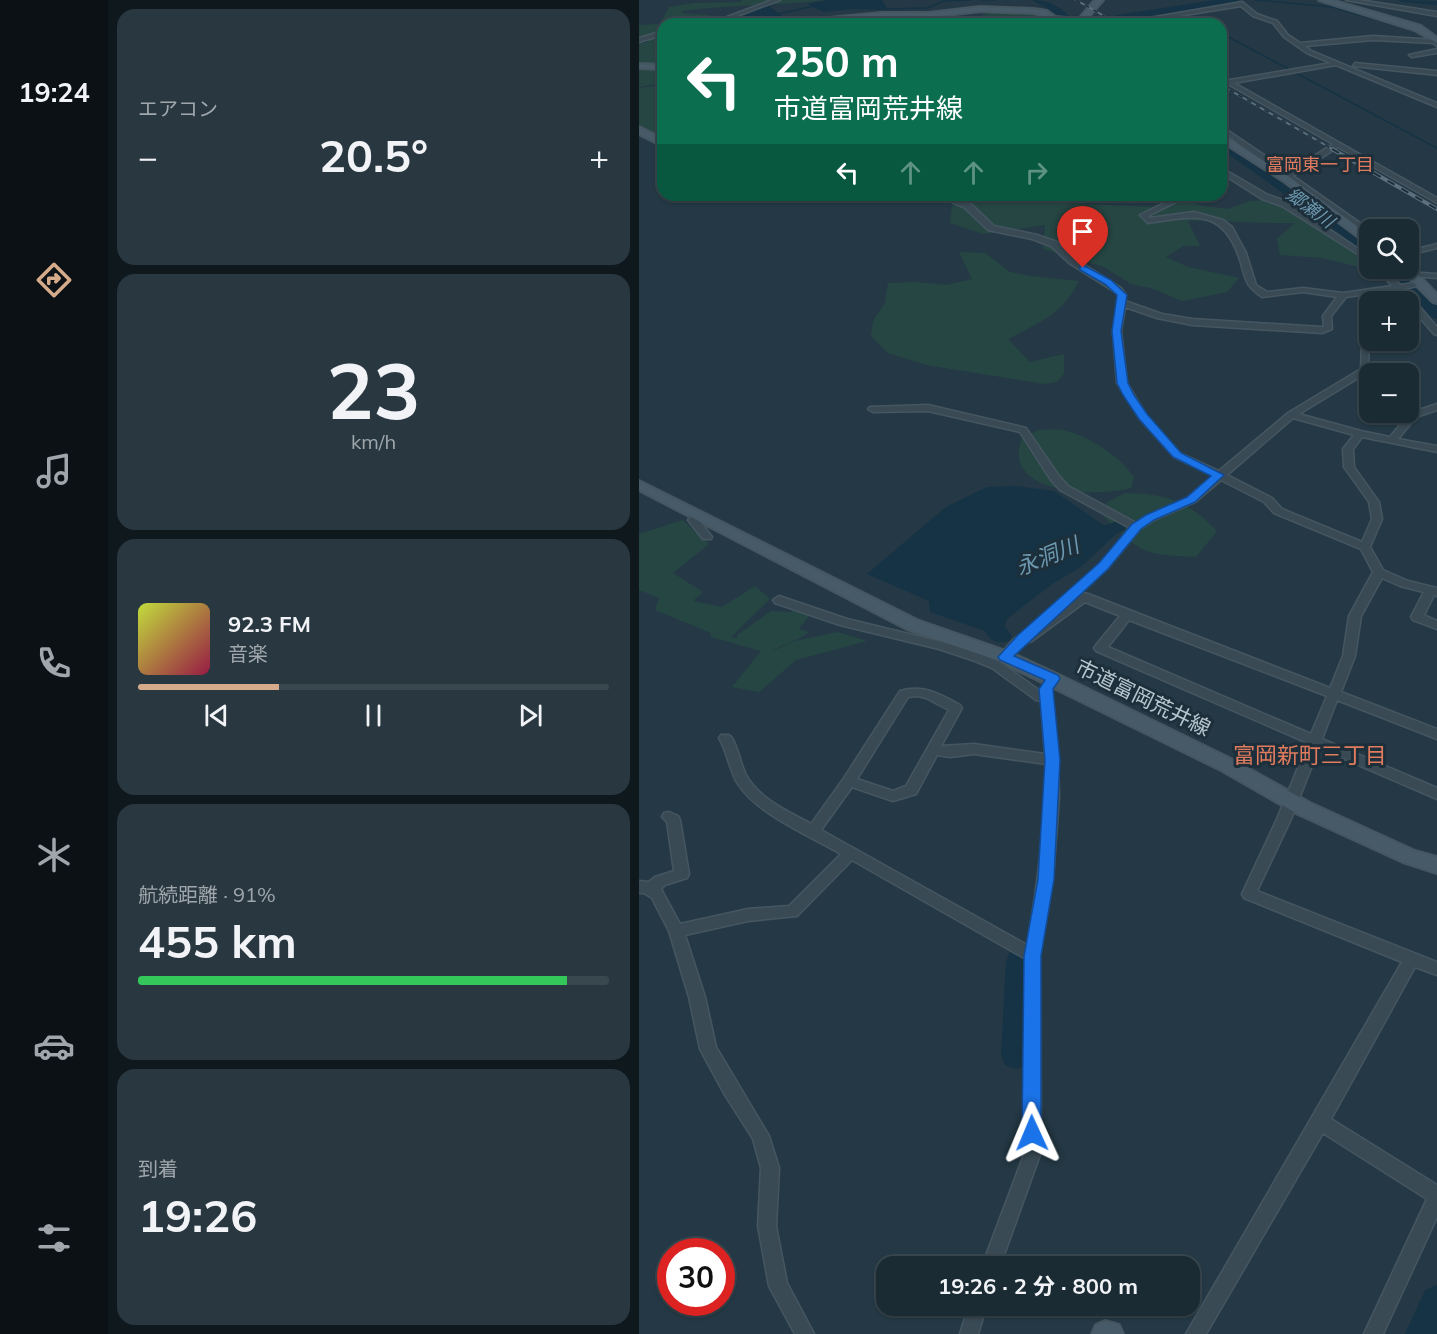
<!DOCTYPE html>
<html lang="ja">
<head>
<meta charset="utf-8">
<style>
  body { margin:0; font-family:Mulish,"Noto Sans JP",sans-serif; background:#283740; color:#f1f3f6; height:100vh; display:flex; flex-direction:column; font-size:22px; white-space:nowrap }
  * { box-sizing:border-box; margin:0 }
  p { font-size:20px; color:#a0a7ac }
  .icon { flex:none; width:33px; height:33px; fill:none; stroke:currentColor; stroke-width:2; stroke-linecap:round; stroke-linejoin:round }
  .map { position:relative; flex:1; overflow:hidden }
  .side { display:flex; flex-direction:column; gap:9px; padding:9px; background:#0f181d; width:531px }
  .side>* { flex:none }
  .top-card { position:absolute; left:18px; top:18px; width:570px; height:183px; border-radius:18px; box-shadow:0 2px 4px #0004,0 0 0 2px #39474f; background:#0b6e4f; color:#fff; overflow:hidden }
  .controls { position:absolute; left:720px; top:219px; display:grid; gap:12px }
  .controls a { display:grid; place-items:center; width:60px; height:60px; border-radius:12px; background:#1b2b34; box-shadow:0 2px 4px #0004,0 0 0 2px #39474f; font-size:30px }
  .speed { position:absolute; left:18px; top:1238px; display:flex; gap:12px; font-size:30px; font-weight:700; text-align:center }
  .speed>* { display:grid; place-content:center; width:78px; height:78px; border-radius:50%; background:#1b2b34; box-shadow:0 2px 4px #0004,0 0 0 2px #39474f; line-height:1 }
  .speed .limit { border:9px solid #d22; background:#fff; color:#111 }
  .pin { position:absolute; display:grid; place-items:center; width:51px; height:51px; color:#fff; margin:-62px -26px; border-radius:50% 50% 50% 0; rotate:-45deg; box-shadow:0 0 6px #0007 }
  .pin .icon { rotate:45deg }
  .me { position:absolute; width:66px; margin:-33px; rotate:359deg; stroke-linejoin:round; filter:drop-shadow(0 0 4px #0008) }
  .turn { display:flex; align-items:center; gap:21px; height:126px; padding:0 18px; font-size:27px }
  .turn .icon { width:78px; height:78px; stroke-width:2.5 }
  .turn b { display:block; font-size:42px; line-height:51px }
  .lanes { display:flex; align-items:center; height:57px; padding:0 18px; background:#0003; justify-content:center; gap:30px; direction:ltr }
  .lanes .off { opacity:.35 }
  .big { font-size:45px; font-weight:700; line-height:1.1 }
  .side .widget { flex:1; display:flex; flex-direction:column; justify-content:center; gap:9px; min-width:0; padding:0 21px; border-radius:18px; background:#283740 }
  .side .dial { align-items:center; gap:0 }
  .dial b { font-size:78px; line-height:1 }
  .song { display:flex; align-items:center; gap:18px }
  .cover { width:72px; height:72px; border-radius:9px; background:linear-gradient(135deg,hsl(70 70% 55%),hsl(340 70% 35%)) }
  .played { height:6px; border-radius:3px; background:linear-gradient(90deg,#d6ab8b 30%,#39474f 30%) }
  .keys { display:flex; justify-content:space-around; direction:ltr }
  .heat { display:flex; justify-content:space-between; align-items:center; font-size:33px; direction:ltr }
  .charge { height:9px; border-radius:4px; background:linear-gradient(90deg,#34c759 91%,#39474f 0) }
  .trip { position:absolute; left:237px; top:1256px; width:324px; height:60px; border-radius:18px; background:#1b2b34; box-shadow:0 2px 4px #0004,0 0 0 2px #39474f; font-weight:700; line-height:60px; text-align:center }
  main { display:flex; flex:1; min-height:0 }
  .tabs { display:flex; flex-direction:column; width:108px; justify-content:space-around; align-items:center; background:#0b1115; color:#a0a7ac }
  .tabs .icon { width:42px; height:42px }
  .tabs .on { color:#d6ab8b }
  .tabs b { font-size:27px; color:#f1f3f6 }
  .map>svg:first-child { display:block }
  .green { fill:#264643 }
  .water { fill:#153345 }
  .lines { fill:none; stroke-linecap:round; stroke-linejoin:round }
  .stream { stroke:#153345; stroke-width:1.5 }
  .canal { fill:#153345; fill-rule:evenodd }
  .river { fill:#153345; fill-rule:evenodd }
  .street-casing { stroke:#455661; stroke-width:3 }
  .secondary-casing { stroke:#455661; stroke-width:4 }
  .street { fill:#394a54; fill-rule:evenodd }
  .secondary { fill:#465a68; fill-rule:evenodd }
  .rail-far1-casing { stroke:#5b6f7c; stroke-width:2 }
  .rail-casing { stroke:#5b6f7c; stroke-width:4 }
  .rail-far1 { stroke:#1d2f3a; stroke-width:1.5; stroke-dasharray:5; stroke-linecap:butt }
  .rail { stroke:#1d2f3a; stroke-width:2; stroke-dasharray:8; stroke-linecap:butt }
  .route { fill:#1a73e8; stroke:#114b97; stroke-width:1.5 }
  .labels { text-anchor:middle; stroke-width:6; stroke-linejoin:round; paint-order:stroke }
  .far-neighbourhood-label { font-size:18px; fill:#e17b5e; stroke:#1d2f3a }
  .far-water-label { font-size:18px; font-style:italic; fill:#6c98b0; stroke:#1d2f3a }
  .street-label { font-size:21px; fill:#b6c5ce; stroke:#1d2f3a }
  .water-label { font-size:22px; font-style:italic; fill:#6c98b0; stroke:#1d2f3a }
  .neighbourhood-label { font-size:22px; fill:#e17b5e; stroke:#1d2f3a }
</style>
</head>
<body>
<main>
<nav class="tabs">
<b>19:24</b>
<svg class="icon on" aria-label="directions" viewBox="0 0 24 24"><path d="M12 3l9 9-9 9-9-9zM9 14v-3h6M13 9l2 2-2 2"/></svg>
<svg class="icon" aria-label="music" viewBox="0 0 24 24"><path d="M9 18V5l10-2v13"/><circle cx="6" cy="18" r="3"/><circle cx="16" cy="16" r="3"/></svg>
<svg class="icon" aria-label="phone" viewBox="0 0 24 24"><path d="M5 4h4l2 5-3 2q2 4 5 5l2-3 5 2v4C11 20 4 13 5 4z"/></svg>
<svg class="icon" aria-label="climate" viewBox="0 0 24 24"><path d="M12 3v18M4 7l16 10M4 17L20 7"/></svg>
<svg class="icon" aria-label="car" viewBox="0 0 24 24"><path d="M5 17H2v-5l4-1 3-4h7l3 4 3 1v5h-3M9 17h6M6 11h13"/><circle cx="7" cy="17" r="2"/><circle cx="17" cy="17" r="2"/></svg>
<svg class="icon" aria-label="filters" viewBox="0 0 24 24"><path d="M4 7h16M4 17h16"/><circle cx="9" cy="7" r="2"/><circle cx="15" cy="17" r="2"/></svg>
</nav>
<section class="side">
<div class="widget"><p>エアコン</p>
<div class="heat"><a>−</a><b class="big">20.5°</b><a>+</a></div>
</div>
<div class="widget dial"><b>23</b><p>km/h</p></div>
<div class="widget">
<div class="song"><i class="cover"></i><div><b>92.3 FM</b><p>音楽</p></div></div>
<div class="played"></div>
<div class="keys"><svg class="icon" aria-label="previous" viewBox="0 0 24 24"><path d="M18 5L8 12l10 7zM5 5v14"/></svg><svg class="icon" aria-label="pause" viewBox="0 0 24 24"><path d="M8 5v14M16 5v14"/></svg><svg class="icon" aria-label="next" viewBox="0 0 24 24"><path d="M6 5l10 7-10 7zM19 5v14"/></svg></div>
</div>
<div class="widget"><p>航続距離 · 91%</p><b class="big">455 km</b><div class="charge"></div></div>
<div class="widget"><p>到着</p><b class="big">19:26</b></div>
</section>
<div class="map">
<svg width="798" height="1334" viewBox="0 0 798 1334">
  <rect width="100%" height="100%" fill="#243945"/>
  <path class="green" d="M104 0H186C138 6 91 4 43 11V13L69 15 78 20 64 24H24V36L13 38 20 43H24V83L0 87V25L21 24 30 7 55 3 101 2Z
    M363 11 393 13 405 21 404 24H326L348 13Z
    M24 85V140L0 127V88Z
    M308 195H429L449 204 513 207 538 197 564 206 589 209 611 201 649 199 698 234 726 264 720 267 683 258 641 255 638 239 656 223C620 224 585 220 549 221L561 246H544L527 257 549 267 600 278 588 292 543 301 512 288 492 284 465 267 404 249 406 225 344 234 311 223 314 198Z
    M320 252 346 253 371 272 391 276 440 281C421 316 403 321 369 339L391 362 425 354V374L417 382 406 384 287 365 249 353 232 336 234 321 246 303 249 283 275 282 308 285 333 279Z
    M400 430C407 430 416 429 424 430 450 436 479 455 495 477L492 488C459 498 358 494 384 437Z
    M486 493C528 494 548 500 578 531L557 557C506 555 501 553 465 517L468 502Z
    M44 520 70 544 34 573 64 592 54 601 83 607 116 586 131 599 92 637 98 639V635L132 611 151 612 159 609 168 612 170 616 160 629 170 632C164 639 141 645 131 652L156 641 199 632 228 641 157 660 120 692 93 687 122 651 72 637V633L16 610 20 598 0 590V534Z"/>
  <path class="water" d="M188 0H243L249 10 212 9 185 12 168 4Z
    M129 5 147 19 112 24H83L79 17Z
    M377 486 415 491 477 534 442 567 413 584 355 629 346 631 291 612 290 601 228 574 307 507 348 487Z"/>
  <g class="lines">
    <path class="stream" d="M342 0H356
      M616 0 693 7 783 33
      M245 9 289 8 305 1 332 0
      M139 14 175 6
      M548 15 566 24
      M582 33 798 148
      M0 43 9 41"/>
    <path class="canal" d="M759 0 798 1V5L762 2Z"/>
    <path class="river" d="M393 0C413 0 425 9 437 24H426L416 13Z
      M576 0H600L595 3 478 21 473 18 478 15Z
      M459 18 463 19V23L446 24Z
      M582 139 714 230 730 244V255L725 254 704 236 582 149Z
      M745 268C773 268 780 284 798 304V319L792 317 766 286Z
      M478 521 485 523 488 527 485 531 444 547 437 545 434 541 437 537Z
      M361 593 369 595 372 600 366 627 373 636 370 641C357 645 351 640 344 629L353 595Z
      M381 948 391 952 395 960 392 1055 388 1065 377 1069 366 1065 362 1055 367 960 371 952Z
      M798 1285V1334H766L786 1290Z"/>
    <g class="street-casing">
      <path id="street" d="M133 0H141L77 24H69Z
        M707 0H720L798 12V16Z
        M603 2 618 14 638 21 649 35 661 43 734 36 798 40V46L794 43 734 40 666 46 672 51 798 103V107L697 65 595 83 798 198V203L699 147 654 176 731 230 730 234H727L650 179H644L645 176 582 131V126L650 172 694 144 589 84 583 83 582 76 591 80 692 63 668 53 645 37 634 23 614 16 602 6 490 24 482 23Z
        M24 31V35L0 42V38Z
        M798 49V53L773 57 770 55Z
        M716 63 798 71V75L714 66Z
        M582 169 586 170 629 195 649 202 730 256V261L643 206 623 199 582 173Z
        M297 195H307L332 204 355 226 398 235 418 242 436 259 482 288 487 295 486 301 523 314 553 319 683 327H685L684 316 698 297 664 292 623 297C607 286 607 281 602 263 585 207 556 216 509 223L501 215 541 195H551L509 216 511 218 555 212 584 220 593 227 607 253 617 285 628 292 664 288 704 293 753 286 738 268H747L761 285 782 282 786 284 765 289 798 327V335L795 334 770 305V302H767L758 291 751 302H743L750 291 707 297 692 316 693 329 683 333 553 325 518 318 486 307 482 331 488 383 507 415 541 453 580 471 649 413 722 369 723 341 727 331H730L729 372 660 414 722 431 751 437 771 413 798 404V410L777 417 759 439 798 446V452L723 437 714 449 715 467 740 502 743 519 731 547 744 570 769 581 798 588V596L795 595 785 615 798 621V629L774 620 772 617 785 592 761 586 743 578 722 616 716 656 702 692 798 729V739L698 700 683 739 798 788V799L680 748 652 819 618 891 798 962V975L776 967 692 1119 798 1185V1217L744 1334H725L788 1199 684 1133 567 1334H547L763 962 605 898 603 894 638 819 669 743 457 651 455 648 457 645 481 616 446 602 393 641C382 643 377 657 366 661L360 657C367 647 379 631 391 631L422 609 416 605 418 602 461 564 491 528 421 490 412 480 381 432 289 411 234 412 229 409 231 407 289 405 387 428 420 476 429 486 497 523 507 516 548 498 574 476 535 457 500 418 478 383 474 331 479 295 476 292 430 263 412 246 393 239 349 230 326 208ZM654 418 715 435 704 449 705 467 730 502 733 519 723 542 643 509 633 498 588 475ZM582 480 625 502 635 513 722 549 734 572 710 616 704 656 691 688 449 594 445 593 438 597 469 568 501 529 515 520 556 502ZM490 620 688 696 672 734 469 647Z
        M798 244V248L770 255V251Z
        M768 272 798 274V278L771 276H768Z
        M59 512 64 515 60 520 73 537 72 539H64L49 520 55 513Z
        M140 596 208 619 303 642 344 655 361 662 401 691 410 676H418L420 679 413 689 419 760 420 797 414 879 401 956 402 1152 361 1266H343L386 1152 387 959 213 860 158 916 109 921 46 935 66 997 77 1047 130 1136 140 1168 137 1226 148 1283 175 1334H156L130 1286 119 1226 122 1168 114 1139 86 1095 61 1049 50 997 30 931 13 898 5 893H0V881L10 882 16 877 35 871 28 822 23 817 25 813 30 812 39 816 41 820 50 874 48 878 26 885 22 889 41 924 109 909 150 906 202 854C171 836 118 814 99 784 90 770 89 753 80 738L82 735H90L93 738C100 750 101 763 107 775 120 799 149 811 172 824L205 778 261 691C284 684 301 694 321 705L323 708 302 746 335 744 406 754 402 701 397 700 353 668 336 661 300 649 201 625 136 603 134 600ZM279 696 287 698 310 710 267 786 254 791 218 779 269 697ZM335 754 407 764C406 825 399 885 388 945L182 830 213 787 254 801 277 794 298 755 311 757Z
        M330 1305H348L339 1334H321Z"/>
    </g>
    <g class="secondary-casing">
      <path id="secondary" d="M456 0H464L446 21 447 24 414 21 395 13 341 11 290 17H243L172 24H144L148 22 243 13H290L341 7 395 9 408 11 416 17 440 19Z
        M680 0H692L782 26 798 38V43L776 30Z
        M0 64 24 65V69L0 68Z
        M0 127 24 139V146L0 134Z
        M582 134 649 176 730 235V243L726 242 643 180 582 141Z
        M770 266 798 294V303L794 302 760 268H770Z
        M0 481 280 621 372 653 420 675 594 760 671 803 776 851 798 857V873L764 862 657 813 582 770 360 661 268 629 0 490Z
        M466 1321 480 1325 484 1334H453L457 1325Z"/>
    </g>
    <use href="#street" class="street"/>
    <use href="#secondary" class="secondary"/>
    <g class="rail-far1-casing">
      <path id="rail-far1" d="M437 0 479 24
        M582 85 695 150"/>
    </g>
    <g class="rail-casing">
      <path id="rail" d="M693 149 798 209"/>
    </g>
    <use href="#rail-far1" class="rail-far1"/>
    <use href="#rail" class="rail"/>
  </g>
  <path class="route" d="M444 265 472 280 488 295 482 331 489 383 495 395 508 414 542 453 585 475 556 502 515 520 502 529 469 569 375 656 419 675 421 679 414 689 421 760 415 879 402 956V1133L400 1140 393 1142 386 1140 383 1133 385 956 399 879 406 760 400 689 406 680 361 660 359 657 379 635 460 563 493 524 507 515 548 497 572 476 534 457 500 419 484 395 478 383 473 331 478 295 466 284 441 270V266Z"/>
  <g class="labels">
    <g class="far-neighbourhood-label">
      <text x="681" y="171">富岡東一丁目</text>
    </g>
    <g class="far-water-label">
      <text transform="translate(671 208) rotate(36)" y="6">郷瀬川</text>
    </g>
    <g class="street-label">
      <text transform="translate(504 698) rotate(26)" y="7">市道富岡荒井線</text>
    </g>
    <g class="water-label">
      <text transform="translate(408 556) rotate(-22)" y="8">永洞川</text>
    </g>
    <g class="neighbourhood-label">
      <text x="671" y="763">富岡新町三丁目</text>
    </g>
  </g>
</svg>
<div class="controls">
<a><svg class="icon" aria-label="search" viewBox="0 0 24 24"><circle cx="10" cy="10" r="6"/><path d="M15 15l6 6"/></svg></a>
<a>+</a>
<a>−</a>
</div>
<div class="speed"><div class="limit">30</div></div>
<div class="pin" style="left:444px;top:268px;background:#d93025"><svg class="icon" aria-label="arrive" viewBox="0 0 24 24"><path d="M6 21V4h12l-3 4 3 4H6"/></svg></div>
<svg class="me" style="left:393px;top:1133px" viewBox="-20 -20 40 40"><path d="M0-17L14 15 0 8-14 15z" fill="#1a73e8" stroke="#fff" stroke-width="4"/></svg>
<div class="trip">19:26 · 2 分 · 800 m</div>
<div class="top-card">
<div class="turn"><svg class="icon" aria-label="left" viewBox="0 0 24 24"><path d="M17 20v-9H6M10 6l-5 5 5 5"/></svg><div><b>250 m</b>市道富岡荒井線</div></div>
<div class="lanes"><svg class="icon" aria-label="left" viewBox="0 0 24 24"><path d="M17 20v-9H6M10 6l-5 5 5 5"/></svg><svg class="icon off" aria-label="ahead" viewBox="0 0 24 24"><path d="M12 20V5M6 11l6-6 6 6"/></svg><svg class="icon off" aria-label="ahead" viewBox="0 0 24 24"><path d="M12 20V5M6 11l6-6 6 6"/></svg><svg class="icon off" aria-label="right" viewBox="0 0 24 24"><path d="M7 20v-9h11M14 6l5 5-5 5"/></svg></div>
</div>
</div>
</main>
</body>
</html>
